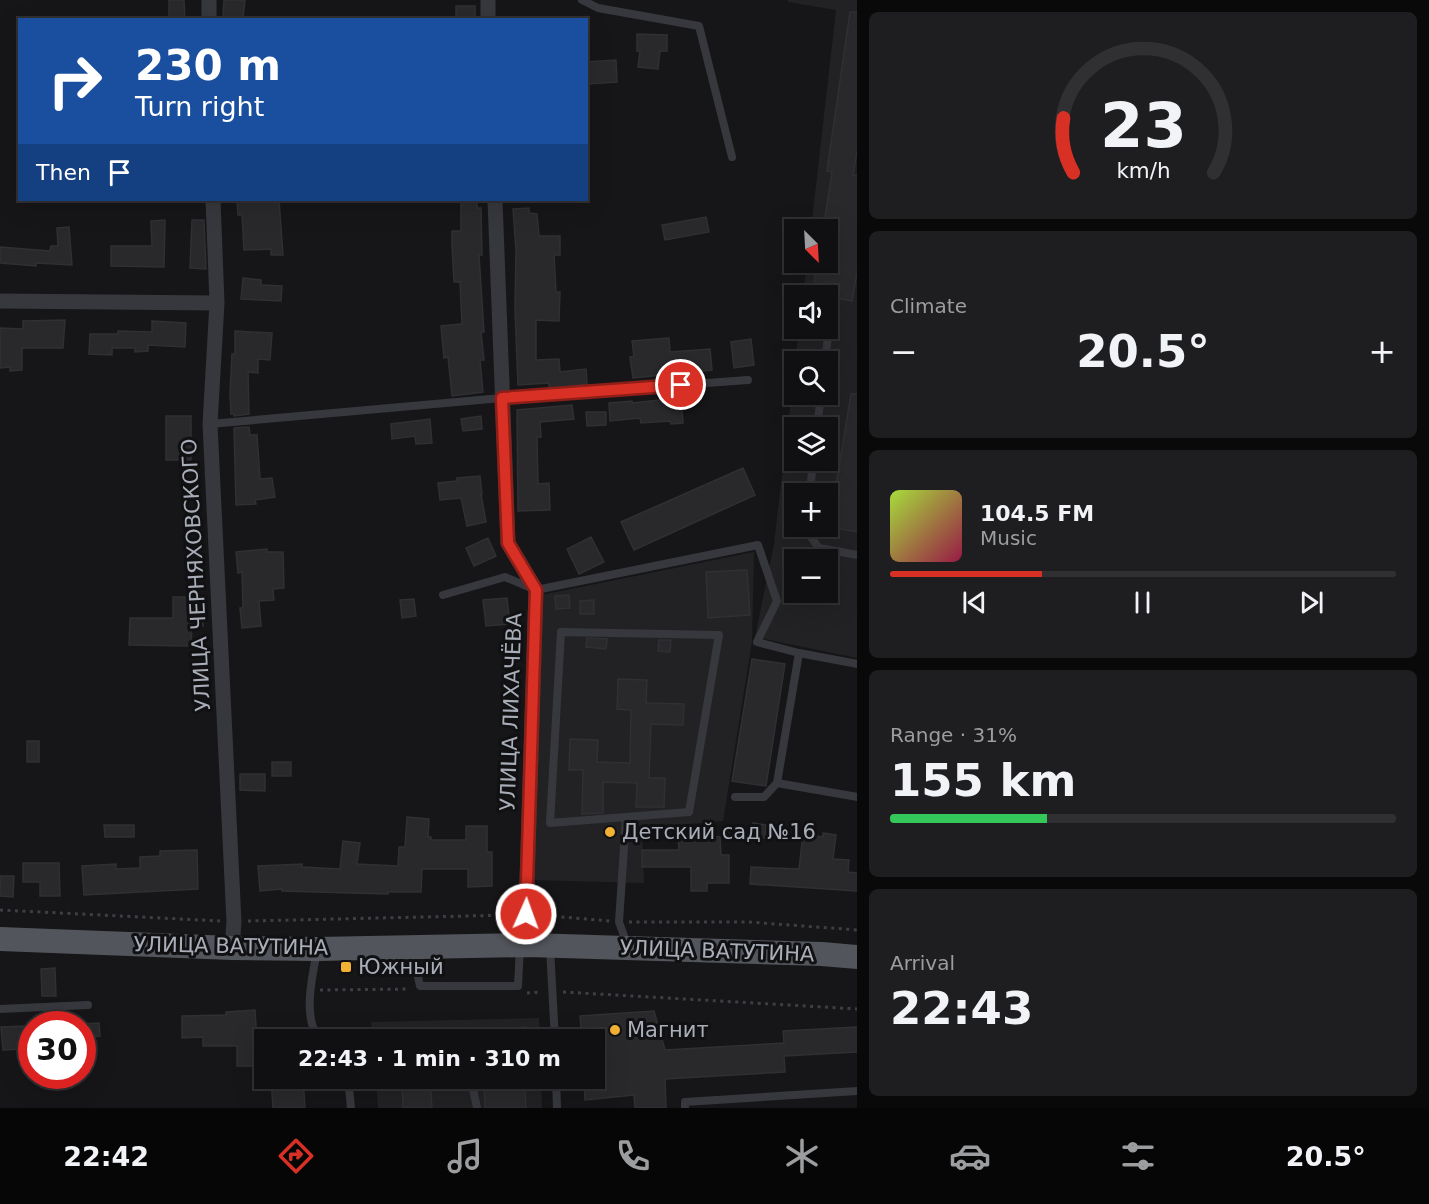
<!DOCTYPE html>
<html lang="en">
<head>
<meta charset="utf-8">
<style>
  body { margin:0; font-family:"DejaVu Sans",sans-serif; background:#1e1e20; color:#f1f3f6; height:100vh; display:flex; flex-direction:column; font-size:22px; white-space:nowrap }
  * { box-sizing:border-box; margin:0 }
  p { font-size:20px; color:#9c9d9f }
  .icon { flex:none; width:33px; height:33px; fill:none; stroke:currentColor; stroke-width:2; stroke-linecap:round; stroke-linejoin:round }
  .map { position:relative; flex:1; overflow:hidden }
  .drawer { display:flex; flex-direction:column; gap:12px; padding:12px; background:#09090a; width:572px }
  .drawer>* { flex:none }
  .hud { position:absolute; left:18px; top:18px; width:570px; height:183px; border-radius:0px; box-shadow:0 6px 24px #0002,0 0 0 2px #303032; background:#1a4fa0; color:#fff; overflow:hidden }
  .needle { width:39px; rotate:156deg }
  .controls { position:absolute; left:784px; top:219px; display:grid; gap:12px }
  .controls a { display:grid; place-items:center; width:54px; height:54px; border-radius:0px; background:#101012; box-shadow:0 6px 24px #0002,0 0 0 2px #303032; font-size:30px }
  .speed { position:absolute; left:18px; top:1011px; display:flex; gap:12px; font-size:30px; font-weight:700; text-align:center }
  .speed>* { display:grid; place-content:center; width:78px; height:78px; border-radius:50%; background:#101012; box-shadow:0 6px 24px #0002,0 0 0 2px #303032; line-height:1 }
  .speed .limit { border:9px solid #d22; background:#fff; color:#111 }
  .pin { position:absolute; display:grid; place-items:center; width:51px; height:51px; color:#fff; margin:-26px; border:3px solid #fff; border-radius:50%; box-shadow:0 2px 6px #0007 }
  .me { position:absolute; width:66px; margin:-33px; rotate:2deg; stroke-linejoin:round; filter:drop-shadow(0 0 4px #0008) }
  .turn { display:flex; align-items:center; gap:21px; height:126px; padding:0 18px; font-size:27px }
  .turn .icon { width:78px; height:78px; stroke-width:2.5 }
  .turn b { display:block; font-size:42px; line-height:51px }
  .then { display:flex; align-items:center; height:57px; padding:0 18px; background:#0003; gap:12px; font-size:22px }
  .big { font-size:45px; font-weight:800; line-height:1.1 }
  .drawer .tile { flex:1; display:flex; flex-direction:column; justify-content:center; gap:9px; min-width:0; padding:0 21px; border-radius:9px; background:#1e1e20 }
  .drawer .dial { align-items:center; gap:0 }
  .dial svg { height:156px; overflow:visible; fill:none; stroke:#303032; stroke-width:7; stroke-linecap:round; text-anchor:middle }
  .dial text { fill:#f1f3f6; stroke:none }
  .song { display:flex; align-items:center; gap:18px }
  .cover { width:72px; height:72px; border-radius:9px; background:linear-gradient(135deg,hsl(80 70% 55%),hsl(340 70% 35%)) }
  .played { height:6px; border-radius:3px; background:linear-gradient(90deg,#d93025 30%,#303032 30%) }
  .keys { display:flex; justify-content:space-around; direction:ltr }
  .heat { display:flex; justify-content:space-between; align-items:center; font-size:33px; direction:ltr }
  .charge { height:9px; border-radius:4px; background:linear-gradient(90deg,#34c759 31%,#303032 0) }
  .trip { position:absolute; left:254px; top:1029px; width:351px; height:60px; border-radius:0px; background:#101012; box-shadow:0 6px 24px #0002,0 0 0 2px #303032; font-weight:800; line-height:60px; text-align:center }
  .dock { display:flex; height:96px; justify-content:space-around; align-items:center; background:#060607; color:#9c9d9f }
  .dock .icon { width:42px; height:42px }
  .dock .selected { color:#d93025 }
  .dock b { font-size:27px; color:#f1f3f6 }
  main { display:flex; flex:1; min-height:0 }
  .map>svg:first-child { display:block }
  .built { fill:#222225; fill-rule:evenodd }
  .building { fill:#29292c; stroke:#303034; stroke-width:1.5 }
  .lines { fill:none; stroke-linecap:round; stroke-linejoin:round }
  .path { stroke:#3d3f44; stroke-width:3; stroke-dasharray:3 4.5; stroke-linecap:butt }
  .lane { stroke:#37383d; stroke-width:8 }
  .street { stroke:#37383d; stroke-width:15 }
  .primary { stroke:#53555c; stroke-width:24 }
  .route-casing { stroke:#8d1f18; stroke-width:15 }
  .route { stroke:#d93025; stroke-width:10 }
  .poi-dot { fill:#f2b134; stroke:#111113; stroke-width:2 }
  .labels { text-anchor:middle; stroke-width:6; stroke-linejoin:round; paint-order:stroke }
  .street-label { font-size:21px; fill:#a8adb8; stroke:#111113 }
  .poi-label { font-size:21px; fill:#a8adb8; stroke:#111113; text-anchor:start }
</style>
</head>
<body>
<main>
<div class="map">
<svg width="858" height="1108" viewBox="0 0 858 1108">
  <rect width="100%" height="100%" fill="#161618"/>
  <path class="built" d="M788 0H857V658L755 637 774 544 795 365V394H828V362L795 361 799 329 828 328V296L803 295 807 263 828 262V230L811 229 836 10 788 2ZM795 428H828V460H795ZM795 494H828V526H795ZM795 560H828V592H795Z
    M754 552 752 642 723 821 642 828 644 883 530 880 541 595Z
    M539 1018 540 1039H373L371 1022Z
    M376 1079H541L542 1108H378Z"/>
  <path class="building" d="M169 0H184L185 20H169Z
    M224 0H245L243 18 223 17Z
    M456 6H475V20H456Z
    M850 12H858V146L853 175 858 176V267L852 301 828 297V296L812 295 817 262H828V230H823L832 172 827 171Z
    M637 34 667 35V51H660L658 69 638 67 640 51H637Z
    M616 60 617 82 588 84 586 62Z
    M237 200H279L283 255H271V249L244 250 242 215H238Z
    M461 200H477V208H481L482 255H479L484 332H481L484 360H480L483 392 452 396 448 357 444 358 441 326 462 324 460 282H454L452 245V231H461Z
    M529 208V213L537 214 539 236H560V255H554L556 292H560L559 321 536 320V360L559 359 560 372 586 369 587 384 549 389V383L518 385 515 310 516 250 513 209Z
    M706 217 709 232 665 240 662 225Z
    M165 220 164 267 111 266V246H152L151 221Z
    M192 220H204L206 269 190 268Z
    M69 227 72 265 36 263V266L0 263V247L50 251 51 246H58L57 228Z
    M243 278 261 280V285L282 286 281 301 241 299Z
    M65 320 63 348H22V370L10 371V367L0 368V328L23 329V321Z
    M152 321 186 323 185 347 148 345V351L135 352V348H112V355L89 354 90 334H118V331L152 332Z
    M235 331 272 333 270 360 258 359V373L248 372 249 414 234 416V414H231L230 393 232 354H235Z
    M669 338 670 352 710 349 712 370 633 378 630 357 634 356 632 341Z
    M751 339 754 365 734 368 731 342Z
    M851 394H858V532L829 527Z
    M686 397 687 409H682L683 423 671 424 670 421 641 423 640 418 610 421 609 403 632 401V403Z
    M572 405 574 419 540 422 541 437H537L538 484 549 483 550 510 518 511 517 410Z
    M586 412H606V425L587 426Z
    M166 416H191V460H166Z
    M481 416 482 429 463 431 461 419Z
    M430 419 432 443 416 444 415 436 392 439 391 424Z
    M249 427 250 435H257L260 479 272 478 275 497 255 500 256 504 236 505 234 428Z
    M743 468 755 495 634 550 621 522Z
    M480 476 482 494H481L486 522 467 526 461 498 440 500 438 483 457 481V478Z
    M591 537 604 562 579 574 567 549Z
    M488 538 496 556 474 566 466 548Z
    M267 549V552H283L284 588 273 589 274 600 259 601 261 626 242 628 240 608H243L242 572 238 573 236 552Z
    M747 570 750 615 708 618 706 572Z
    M569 595 570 608 556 609 555 596Z
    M173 597H203V626H192L191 646 129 645 130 618H173Z
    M507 598 510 624 486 626 483 600Z
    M414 599 416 616 402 618 400 600Z
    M594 600V614H580V601Z
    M587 638 607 639 606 649 586 647Z
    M659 640H671L670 652 658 651Z
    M752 659 785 664 766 786 732 781Z
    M618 679 647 680 646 703 684 704 683 725 651 724 649 778H665L664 807H636L637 783 603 782V813L582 814 583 770H569L570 739 598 740 597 762 630 763 631 710 617 709Z
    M27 741H39V762H27Z
    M272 762H291V776H272Z
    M240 774H265V791L240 790Z
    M407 817 429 819 428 837H431V840H466V826H487V852H492V886L468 887V869H422L421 892H388V894L282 891V889L260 891 258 866 302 864V867L340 869 343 841 360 843 357 864 398 866 399 847H405Z
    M753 823 766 825 765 838 752 836Z
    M104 825H134V837H105Z
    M823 833 836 835 833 859 849 860 848 872 858 873V891L750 884 751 867 799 869 803 834 823 837Z
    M678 834 720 837 721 855H729V883H707V891H691V867H642V850H679Z
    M197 850 198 889 84 895 82 866 116 864V869L140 868V857L160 856V851Z
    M23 863H59L60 896H40V882H23Z
    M0 876H14L13 897 0 896Z
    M55 968 56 996H42L41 969Z
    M255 1010 257 1042H264V1066H237V1046H203V1037L182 1038V1016L226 1015V1012Z
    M654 1011 665 1050 784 1043 783 1031 858 1027V1052L784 1056 785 1072 665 1079 666 1108H635L634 1095 585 1100 584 1078H594V1040H582L580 1016Z
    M99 1023 100 1036 82 1038V1024Z
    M25 1026 26 1049 3 1050 1 1027Z
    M525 1027V1040H482L481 1030Z
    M271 1078H303L305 1108H273Z
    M402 1078H430L432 1108H403Z
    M484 1078H524L526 1108H485Z"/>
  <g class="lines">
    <path class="path" d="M0 910 220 921
      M539 915 610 921
      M248 921 511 915
      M629 922H748L858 930
      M320 990 410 989
      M563 992 858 1009
      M527 993 541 992"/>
    <path class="lane" d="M582 0 598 8 699 26 732 157
      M825 362 830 319
      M210 424 502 398 748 380
      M817 428 821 394
      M810 494 813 460
      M806 526 805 529 819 548 858 555
      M443 595 505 577 536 590 758 545 777 601 757 642 799 653 777 783 764 797H735
      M799 653 858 664
      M777 783 858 797
      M626 817 550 823 561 632 719 635 689 812 626 817 619 922 627 944
      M550 948 555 1040
      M412 950 420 986H518L520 947
      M317 952C312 976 302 1019 320 1040
      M0 1009 88 1005
      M348 1078 351 1108
      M556 1078 557 1108
      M473 1089 477 1108
      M685 1108V1102L858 1091"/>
    <path class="street" d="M209 0V20
      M488 0V20
      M213 200 217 303 210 424 234 922 232 948
      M495 200 508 543 536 590 526 914 529 945
      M0 301 217 303"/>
    <path class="primary" d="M0 939 232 948 317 949 529 945 822 954 858 957"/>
  </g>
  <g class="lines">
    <g class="route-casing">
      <path id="route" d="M526 914 536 590 508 543 502 398 681 385"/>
    </g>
    <use href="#route" class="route"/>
  </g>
  <g class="poi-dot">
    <circle cx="610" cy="832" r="6"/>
    <rect x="340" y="961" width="12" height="12" rx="3"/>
    <circle cx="615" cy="1030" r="6"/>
  </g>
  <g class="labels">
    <g class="street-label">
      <text transform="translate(196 575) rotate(-93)" y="7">УЛИЦА ЧЕРНЯХОВСКОГО</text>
      <text transform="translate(511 712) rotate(-88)" y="7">УЛИЦА ЛИХАЧЁВА</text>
      <text transform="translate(231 946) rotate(1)" y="7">УЛИЦА ВАТУТИНА</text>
      <text transform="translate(717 951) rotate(2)" y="7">УЛИЦА ВАТУТИНА</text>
    </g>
    <g class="poi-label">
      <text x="622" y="839">Детский сад №16</text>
      <text x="358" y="974">Южный</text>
      <text x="627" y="1037">Магнит</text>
    </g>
  </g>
</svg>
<div class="controls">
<a><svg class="needle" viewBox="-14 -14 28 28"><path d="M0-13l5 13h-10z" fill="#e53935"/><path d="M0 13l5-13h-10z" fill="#9c9d9f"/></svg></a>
<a><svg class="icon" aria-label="sound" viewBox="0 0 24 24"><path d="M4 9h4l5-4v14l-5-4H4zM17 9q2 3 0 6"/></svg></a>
<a><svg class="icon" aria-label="search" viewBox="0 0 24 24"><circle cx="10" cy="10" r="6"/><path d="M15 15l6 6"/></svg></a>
<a><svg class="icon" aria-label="layers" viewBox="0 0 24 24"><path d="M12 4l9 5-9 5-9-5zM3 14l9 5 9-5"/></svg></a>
<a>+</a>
<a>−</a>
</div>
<div class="speed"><div class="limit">30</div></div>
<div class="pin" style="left:681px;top:385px;background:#d93025"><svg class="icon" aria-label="arrive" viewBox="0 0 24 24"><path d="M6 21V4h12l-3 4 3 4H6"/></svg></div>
<svg class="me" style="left:526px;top:914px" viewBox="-20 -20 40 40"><circle r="17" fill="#d93025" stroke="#fff" stroke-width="3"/><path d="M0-11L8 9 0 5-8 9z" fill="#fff"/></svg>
<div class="trip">22:43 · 1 min · 310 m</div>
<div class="hud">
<div class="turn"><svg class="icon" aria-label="right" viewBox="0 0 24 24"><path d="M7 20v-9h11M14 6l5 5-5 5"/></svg><div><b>230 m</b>Turn right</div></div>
<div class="then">Then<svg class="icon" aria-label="arrive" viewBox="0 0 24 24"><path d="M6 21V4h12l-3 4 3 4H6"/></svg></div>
</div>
</div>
<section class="drawer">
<div class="tile dial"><svg viewBox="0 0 100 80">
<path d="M14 69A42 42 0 1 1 86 69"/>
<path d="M14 69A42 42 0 0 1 9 41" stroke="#d93025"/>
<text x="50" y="56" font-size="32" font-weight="700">23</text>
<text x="50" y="72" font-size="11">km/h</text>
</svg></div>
<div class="tile"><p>Climate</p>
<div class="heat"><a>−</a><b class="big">20.5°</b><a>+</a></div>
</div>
<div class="tile">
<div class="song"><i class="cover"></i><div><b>104.5 FM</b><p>Music</p></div></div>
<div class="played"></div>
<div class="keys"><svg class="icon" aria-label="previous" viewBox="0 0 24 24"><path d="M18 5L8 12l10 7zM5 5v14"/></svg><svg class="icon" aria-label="pause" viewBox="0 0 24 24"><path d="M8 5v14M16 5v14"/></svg><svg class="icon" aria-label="next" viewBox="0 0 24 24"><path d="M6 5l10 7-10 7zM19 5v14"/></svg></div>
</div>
<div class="tile"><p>Range · 31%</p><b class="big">155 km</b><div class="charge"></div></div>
<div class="tile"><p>Arrival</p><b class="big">22:43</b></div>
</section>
</main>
<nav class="dock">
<b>22:42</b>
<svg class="icon selected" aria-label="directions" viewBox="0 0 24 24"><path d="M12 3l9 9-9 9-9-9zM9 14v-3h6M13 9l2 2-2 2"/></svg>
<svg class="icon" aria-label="music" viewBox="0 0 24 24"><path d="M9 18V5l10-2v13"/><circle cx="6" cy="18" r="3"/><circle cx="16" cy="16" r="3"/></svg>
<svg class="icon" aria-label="phone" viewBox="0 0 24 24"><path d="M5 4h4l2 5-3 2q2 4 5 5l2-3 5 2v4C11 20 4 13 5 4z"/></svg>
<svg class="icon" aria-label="climate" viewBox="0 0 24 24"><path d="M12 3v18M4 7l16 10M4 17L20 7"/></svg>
<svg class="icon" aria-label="car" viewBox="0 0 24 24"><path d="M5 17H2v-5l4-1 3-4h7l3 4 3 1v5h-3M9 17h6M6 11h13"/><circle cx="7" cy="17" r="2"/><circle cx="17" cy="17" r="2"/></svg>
<svg class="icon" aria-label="filters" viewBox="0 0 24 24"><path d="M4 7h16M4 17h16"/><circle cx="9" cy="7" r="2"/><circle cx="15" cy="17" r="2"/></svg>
<b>20.5°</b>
</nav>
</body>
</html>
